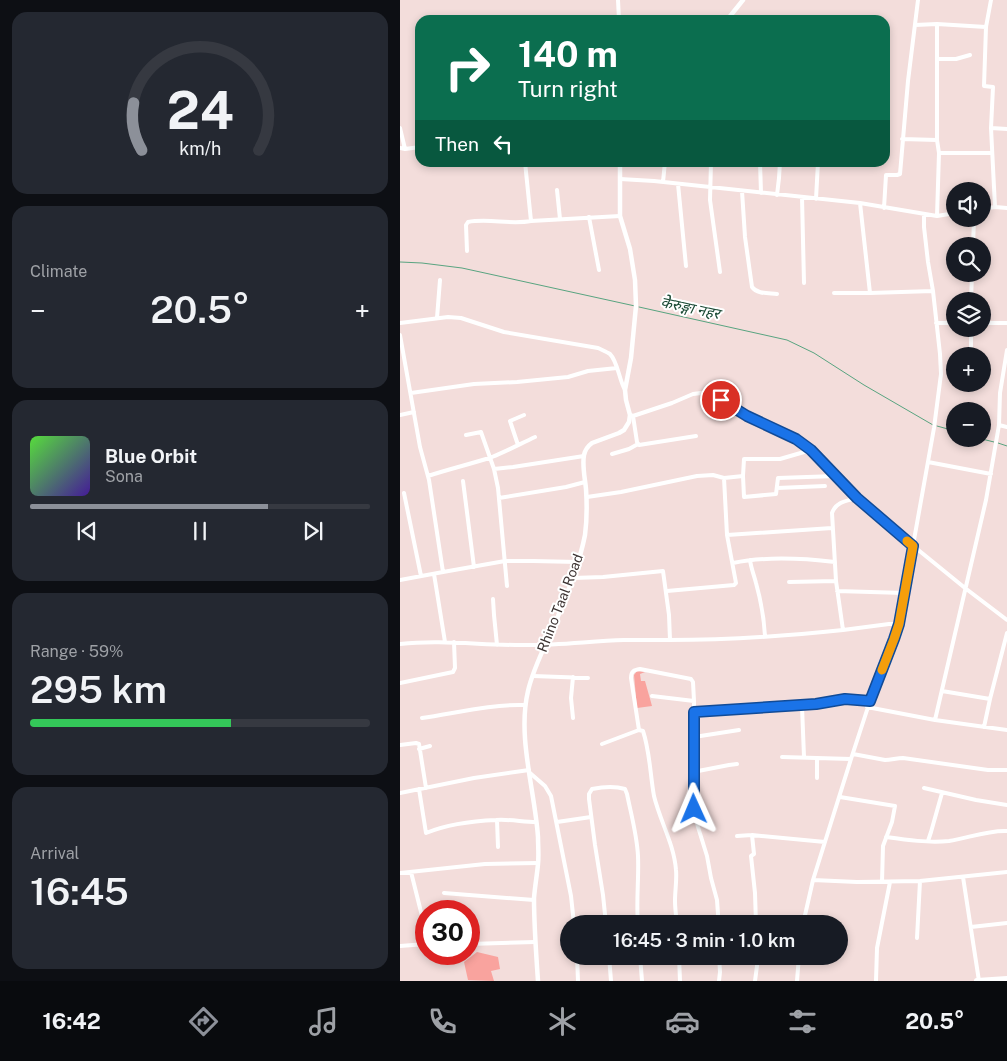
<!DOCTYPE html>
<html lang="en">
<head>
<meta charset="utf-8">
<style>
  body { margin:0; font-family:"Public Sans","Noto Sans Devanagari",sans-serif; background:#242831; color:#f1f3f6; height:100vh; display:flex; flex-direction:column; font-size:19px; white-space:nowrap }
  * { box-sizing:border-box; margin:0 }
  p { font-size:16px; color:#9ea1a6 }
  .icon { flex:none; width:28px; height:28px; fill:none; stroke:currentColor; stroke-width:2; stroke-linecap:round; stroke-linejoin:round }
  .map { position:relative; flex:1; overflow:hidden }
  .sheet { display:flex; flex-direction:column; gap:12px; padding:12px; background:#0d0f14; width:400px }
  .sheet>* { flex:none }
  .top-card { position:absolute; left:15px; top:15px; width:475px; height:152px; border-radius:15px; box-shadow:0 2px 8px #0003; background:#0b6e4f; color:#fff; overflow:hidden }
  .fabs { position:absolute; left:546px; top:182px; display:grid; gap:10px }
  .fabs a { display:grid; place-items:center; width:45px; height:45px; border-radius:50%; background:#171b24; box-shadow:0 2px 8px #0003; font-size:25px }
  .speed { position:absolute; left:15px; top:900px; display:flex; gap:10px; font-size:25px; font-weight:700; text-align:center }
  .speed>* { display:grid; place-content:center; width:65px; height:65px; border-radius:50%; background:#171b24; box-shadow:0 2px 8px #0003; line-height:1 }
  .speed .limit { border:8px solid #d22; background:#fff; color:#111 }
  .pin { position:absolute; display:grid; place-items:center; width:42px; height:42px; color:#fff; margin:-21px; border:2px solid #fff; border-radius:50%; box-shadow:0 1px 5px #0007 }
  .me { position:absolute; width:55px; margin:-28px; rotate:359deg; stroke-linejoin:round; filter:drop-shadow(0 0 4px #0008) }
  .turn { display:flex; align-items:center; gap:18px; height:105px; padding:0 20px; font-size:22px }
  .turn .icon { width:65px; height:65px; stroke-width:2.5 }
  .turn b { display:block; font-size:35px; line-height:42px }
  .then { display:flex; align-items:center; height:48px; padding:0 20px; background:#0003; gap:10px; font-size:19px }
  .big { font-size:38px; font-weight:600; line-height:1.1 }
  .sheet .card { flex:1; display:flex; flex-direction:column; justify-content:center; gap:8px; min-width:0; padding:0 18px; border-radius:15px; background:#242831 }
  .sheet .dial { align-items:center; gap:0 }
  .dial svg { height:130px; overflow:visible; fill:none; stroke:#363941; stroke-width:7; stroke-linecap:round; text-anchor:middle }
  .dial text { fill:#f1f3f6; stroke:none }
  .song { display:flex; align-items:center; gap:15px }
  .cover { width:60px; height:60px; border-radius:8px; background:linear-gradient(135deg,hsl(110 70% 55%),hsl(260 70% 35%)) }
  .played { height:5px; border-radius:2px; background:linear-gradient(90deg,#8c9099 70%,#363941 70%) }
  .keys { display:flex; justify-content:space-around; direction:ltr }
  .heat { display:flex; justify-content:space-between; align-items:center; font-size:28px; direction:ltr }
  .charge { height:8px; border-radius:4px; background:linear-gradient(90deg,#34c759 59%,#363941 0) }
  .trip { position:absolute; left:160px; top:915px; width:288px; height:50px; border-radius:25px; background:#171b24; box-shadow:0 2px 8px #0003; font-weight:600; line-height:50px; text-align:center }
  .tabs { display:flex; height:80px; justify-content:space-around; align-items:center; background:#090b0e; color:#9ea1a6 }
  .tabs .icon { width:35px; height:35px }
  .tabs .on { color:#8c9099 }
  .tabs b { font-size:22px; color:#f1f3f6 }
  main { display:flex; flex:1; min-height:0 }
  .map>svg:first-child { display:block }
  .green { fill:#f9a39e }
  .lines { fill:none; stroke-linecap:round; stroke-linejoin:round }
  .stream { stroke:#58a480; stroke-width:1 }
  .minor { stroke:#fff; stroke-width:4 }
  .tertiary { stroke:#fff; stroke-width:4.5 }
  .trunk { stroke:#fff; stroke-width:6 }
  .route-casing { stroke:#114b97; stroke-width:12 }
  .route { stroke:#1a73e8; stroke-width:9 }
  .slow { stroke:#f59e0b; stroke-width:9 }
  .labels { text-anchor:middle; stroke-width:4; stroke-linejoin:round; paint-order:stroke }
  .street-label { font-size:14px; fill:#3c3332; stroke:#fff }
  .water-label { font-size:15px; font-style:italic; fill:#1d4c37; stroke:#fff }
</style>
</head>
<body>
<main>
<section class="sheet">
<div class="card dial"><svg viewBox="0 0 100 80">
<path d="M14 69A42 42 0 1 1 86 69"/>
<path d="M14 69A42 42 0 0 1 9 40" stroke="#8c9099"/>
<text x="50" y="56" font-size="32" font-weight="700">24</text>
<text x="50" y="72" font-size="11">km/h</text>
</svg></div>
<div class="card"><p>Climate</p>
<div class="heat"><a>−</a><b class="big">20.5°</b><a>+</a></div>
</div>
<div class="card">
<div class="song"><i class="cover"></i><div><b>Blue Orbit</b><p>Sona</p></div></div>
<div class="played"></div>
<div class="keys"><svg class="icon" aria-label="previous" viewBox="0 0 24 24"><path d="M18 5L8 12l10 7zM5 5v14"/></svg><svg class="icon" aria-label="pause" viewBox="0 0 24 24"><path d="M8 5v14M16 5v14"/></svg><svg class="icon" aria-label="next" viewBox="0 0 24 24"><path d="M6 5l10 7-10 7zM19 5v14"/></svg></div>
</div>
<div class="card"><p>Range · 59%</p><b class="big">295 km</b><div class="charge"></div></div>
<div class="card"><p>Arrival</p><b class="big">16:45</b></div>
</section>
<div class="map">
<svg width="607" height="981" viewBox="0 0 607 981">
  <rect width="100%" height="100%" fill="#f3dddb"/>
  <path class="green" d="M237 671 245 672 240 674 241 681H245L252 706 237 708 234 675Z
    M77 952 98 957 100 969 91 971 94 981 68 980 64 962Z"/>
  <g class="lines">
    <path class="stream" d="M0 262 22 263 62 268 235 306
      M239 307 387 340 414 353 464 385 533 425
      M537 426 555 431
      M582 439 594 442
      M598 443 607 446"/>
    <path class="minor" d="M218 0 219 20
      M591 0 586 27 584 86 593 87 591 128 595 207
      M537 24V140
      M515 25 537 24 586 27
      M537 59H556L570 55
      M0 128 5 149
      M591 128 607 129
      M502 139 537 140 539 153 537 216
      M0 148 5 149 20 147
      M539 153H592
      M125 162 131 221 220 216
      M311 162 310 200 320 272
      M360 162 361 193
      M220 179 254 181 460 203 537 216 555 213
      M263 182 265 162
      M278 184 286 266
      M157 190 160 219
      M342 191 345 237 352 287C357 294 368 293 377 294
      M377 195 379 178 380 162
      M402 197 404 283
      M416 199 418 162
      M460 203 470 293 533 291
      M484 208 486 175H497L500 174 508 81 518 0
      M582 209 595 207 607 208
      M189 217 199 270
      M573 246 574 219
      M67 251 66 225 68 222C89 218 110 225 131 221
      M434 293H470
      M571 301 572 274
      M37 318 40 280
      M0 323 48 317 61 318 104 332 198 348C202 350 207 352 210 354 218 362 219 380 225 390
      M536 323H555
      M582 323H607
      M571 329V356
      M0 335 20 447 29 480 43 572 105 561H133L178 562
      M11 393 74 384 117 382 168 377 188 371 217 368
      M0 415 14 412
      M230 415 233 416 272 403 293 394 301 393 321 400 347 416 396 439 414 452 457 498 490 527 565 588 607 620
      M233 416 237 442 239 445 296 436
      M599 425 607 427
      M66 435 81 432 94 469 98 488 107 586
      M118 445 110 421 124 415
      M212 454 229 449 238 444
      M528 462 591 474
      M94 469 113 467 184 456
      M28 476C49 469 71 464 92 457 107 451 120 444 135 437
      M343 476 344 497 376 494 378 478 436 476
      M324 478 343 476 344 459H380L411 450
      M63 481 74 567
      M377 488 425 486
      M4 493 21 576
      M187 497 221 492 297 476 313 475 324 478 327 535 336 583 334 585 267 591
      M99 498 166 487 185 482
      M457 498C446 501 436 502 432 513L436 581 443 630 489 624H499
      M327 535 432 528
      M350 560C351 568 354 575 356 583 361 601 364 618 365 636
      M333 563C366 556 401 558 435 562
      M34 574 45 642
      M173 578 203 577 263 571 269 615 270 640
      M0 580 43 572
      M389 582 436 581
      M437 591 504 593
      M93 599 94 615 97 645
      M0 644C43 639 86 646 129 645 161 645 192 641 224 640 239 640 254 640 269 640 327 640 386 636 443 630
      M133 676 188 678
      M173 677 171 698 173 718
      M0 683 53 672 55 668 54 642
      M542 691 590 699
      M252 696 294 701
      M402 706 404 757
      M467 707 535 720 607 730
      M294 711 416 704 445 699 470 701
      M22 718C56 713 91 704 125 705
      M535 720 586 500 599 425 600 393 607 350
      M584 727 590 699 607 633
      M294 737 339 730
      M202 744 239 730
      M0 745 16 743 19 744 26 788
      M19 749 30 746
      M453 754 485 760C491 760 497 758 503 758L588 770H607
      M382 757 451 759
      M417 758V778
      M293 772 329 765 337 764
      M130 773 145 786 151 796 171 896 174 924
      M524 788 576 800 607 805
      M19 789 26 833C48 824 72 821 96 820 110 819 123 822 136 822
      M0 793 74 778 129 770
      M440 797 495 806 492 822 483 846 482 882
      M97 820 98 847
      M157 822 191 817
      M352 835 354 854 351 856 355 893 356 924
      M337 836 352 835 425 842
      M486 837C507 840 528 843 549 841 568 838 588 830 607 831
      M528 841 531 832 542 793
      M11 872 26 932
      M0 873 85 864 138 863
      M563 877 579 981
      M413 880 457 882 520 881 607 872
      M44 893 134 900
      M206 924 203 895 195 845 189 799V794L192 789C202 787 215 786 225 789L227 794C231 814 237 835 238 856 239 879 236 901 238 924
      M277 924C276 916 275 908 275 901 275 890 277 880 276 870 274 844 260 821 254 796 250 774 250 752 243 731L239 730 231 678C231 671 234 670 240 669L291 679 293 682 294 701V809L298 827 307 856 311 878 317 900 318 914V924
      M403 924 413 880 451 759 470 701 494 639 499 624 534 428 541 374 540 354 533 291 528 262 524 227V215
      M571 927 607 923
      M517 938 520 881
      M69 944 135 942
      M0 946 26 944
      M177 956 178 981
      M209 956 211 981
      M240 956 242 981
      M279 956 280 981
      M319 956 320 972 319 981
      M355 981 357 966V956
      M397 981 399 956
      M476 981 477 948 490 882"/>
    <path class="tertiary" d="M327 20 343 0
      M138 981C136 953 134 925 134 898 135 886 137 875 138 864 139 855 138 846 138 837 135 791 117 737 128 691 133 669 144 648 153 628 166 598 179 566 185 535 187 520 187 504 186 489 185 478 182 466 184 455 185 450 188 446 192 443L219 433 224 430 229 422 230 415 226 400 225 390 231 358 236 306 235 280 230 249 220 216V162"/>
    <path class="trunk" d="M577 981 607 979"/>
  </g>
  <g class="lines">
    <g class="route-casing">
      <path id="route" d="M294 809V712L416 704 445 699 470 701 494 639 499 624 513 546 457 498 411 450 396 439 347 416 321 400"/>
    </g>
    <use href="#route" class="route"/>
    <path class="slow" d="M482 670 494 639 499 624 513 546 507 541"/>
  </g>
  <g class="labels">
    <g class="street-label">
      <text transform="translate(160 603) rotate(-69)" y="5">Rhino Taal Road</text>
    </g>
    <g class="water-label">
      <text transform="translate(290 308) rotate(12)" y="5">केेरुङ्गा नहर</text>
    </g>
  </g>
</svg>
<div class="fabs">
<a><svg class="icon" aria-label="sound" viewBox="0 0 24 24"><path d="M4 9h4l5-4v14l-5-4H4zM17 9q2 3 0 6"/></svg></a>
<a><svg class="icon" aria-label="search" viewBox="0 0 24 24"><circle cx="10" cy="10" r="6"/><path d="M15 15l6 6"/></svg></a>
<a><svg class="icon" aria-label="layers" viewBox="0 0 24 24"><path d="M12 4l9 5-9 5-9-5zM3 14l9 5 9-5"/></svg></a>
<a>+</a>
<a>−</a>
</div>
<div class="speed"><div class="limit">30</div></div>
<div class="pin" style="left:321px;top:400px;background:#d93025"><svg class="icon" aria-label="arrive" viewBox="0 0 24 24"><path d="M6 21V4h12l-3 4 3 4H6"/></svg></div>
<svg class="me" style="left:294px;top:809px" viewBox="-20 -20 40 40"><path d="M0-17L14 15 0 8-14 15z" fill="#1a73e8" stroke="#fff" stroke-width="4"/></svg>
<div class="trip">16:45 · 3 min · 1.0 km</div>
<div class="top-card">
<div class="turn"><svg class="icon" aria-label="right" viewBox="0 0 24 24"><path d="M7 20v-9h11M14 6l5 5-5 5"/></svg><div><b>140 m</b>Turn right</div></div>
<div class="then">Then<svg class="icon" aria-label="left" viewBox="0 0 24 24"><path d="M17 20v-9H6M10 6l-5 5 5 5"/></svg></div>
</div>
</div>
</main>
<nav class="tabs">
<b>16:42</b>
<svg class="icon on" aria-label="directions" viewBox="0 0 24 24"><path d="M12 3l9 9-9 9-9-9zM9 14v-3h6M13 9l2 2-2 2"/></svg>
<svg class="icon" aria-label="music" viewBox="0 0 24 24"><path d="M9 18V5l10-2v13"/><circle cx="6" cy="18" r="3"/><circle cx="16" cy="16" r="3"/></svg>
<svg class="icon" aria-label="phone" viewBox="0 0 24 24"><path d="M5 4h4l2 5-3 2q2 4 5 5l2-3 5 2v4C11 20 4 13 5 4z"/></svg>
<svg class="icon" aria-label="climate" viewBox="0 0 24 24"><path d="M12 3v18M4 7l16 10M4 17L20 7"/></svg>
<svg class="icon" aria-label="car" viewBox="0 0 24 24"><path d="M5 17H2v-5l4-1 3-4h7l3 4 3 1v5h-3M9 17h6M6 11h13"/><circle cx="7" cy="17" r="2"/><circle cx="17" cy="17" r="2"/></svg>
<svg class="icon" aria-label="filters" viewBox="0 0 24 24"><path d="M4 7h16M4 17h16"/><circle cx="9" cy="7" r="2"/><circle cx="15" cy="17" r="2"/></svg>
<b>20.5°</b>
</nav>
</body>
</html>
